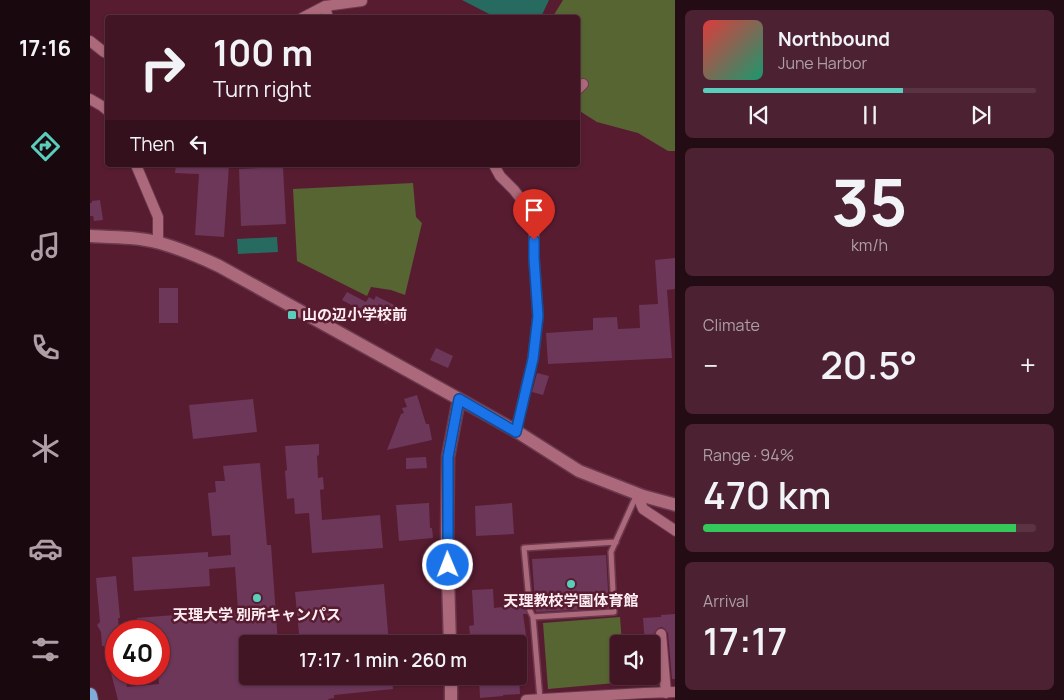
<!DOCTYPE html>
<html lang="en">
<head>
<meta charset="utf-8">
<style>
  body { margin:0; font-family:Manrope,"Noto Sans JP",sans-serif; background:#4c2232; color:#f1f3f6; height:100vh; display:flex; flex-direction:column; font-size:19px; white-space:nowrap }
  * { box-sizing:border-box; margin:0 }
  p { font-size:16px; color:#ae9fa7 }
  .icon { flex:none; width:28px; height:28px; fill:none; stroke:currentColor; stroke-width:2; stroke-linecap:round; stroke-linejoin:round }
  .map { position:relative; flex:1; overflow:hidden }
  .sheet { display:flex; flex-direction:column; gap:10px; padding:10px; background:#240c14; width:389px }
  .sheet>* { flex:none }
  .guide { position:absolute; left:15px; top:15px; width:475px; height:152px; border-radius:5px; box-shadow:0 1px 4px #0004,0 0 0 1px #5a3442; background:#421525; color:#f1f3f6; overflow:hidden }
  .fabs { position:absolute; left:520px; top:635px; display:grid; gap:10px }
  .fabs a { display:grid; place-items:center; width:50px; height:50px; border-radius:5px; background:#421525; box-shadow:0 1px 4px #0004,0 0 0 1px #5a3442; font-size:25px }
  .speed { position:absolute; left:15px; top:620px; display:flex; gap:10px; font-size:25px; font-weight:700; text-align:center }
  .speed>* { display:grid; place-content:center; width:65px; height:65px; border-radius:50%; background:#421525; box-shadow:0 1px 4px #0004,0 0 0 1px #5a3442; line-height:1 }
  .speed .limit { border:8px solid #d22; background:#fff; color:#111 }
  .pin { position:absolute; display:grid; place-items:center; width:42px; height:42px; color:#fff; margin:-51px -21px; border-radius:50% 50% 50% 0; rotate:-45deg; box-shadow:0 0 5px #0007 }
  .pin .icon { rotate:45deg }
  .me { position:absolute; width:55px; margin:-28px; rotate:359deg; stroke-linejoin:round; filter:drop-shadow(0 0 4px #0008) }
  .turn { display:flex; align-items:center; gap:18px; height:105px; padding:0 25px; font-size:22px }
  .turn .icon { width:65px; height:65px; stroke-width:2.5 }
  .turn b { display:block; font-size:35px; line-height:42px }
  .then { display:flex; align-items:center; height:48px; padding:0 25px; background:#0003; gap:10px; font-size:19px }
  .big { font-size:38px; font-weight:600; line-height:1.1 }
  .sheet .widget { flex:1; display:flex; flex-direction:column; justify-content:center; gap:8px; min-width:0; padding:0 18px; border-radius:8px; background:#4c2232 }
  .sheet .dial { align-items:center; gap:0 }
  .dial b { font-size:65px; line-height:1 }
  .song { display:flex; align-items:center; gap:15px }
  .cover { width:60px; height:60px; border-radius:8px; background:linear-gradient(135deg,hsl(0 70% 55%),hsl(160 70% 35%)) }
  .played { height:5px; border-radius:2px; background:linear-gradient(90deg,#5acebd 60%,#5a3442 60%) }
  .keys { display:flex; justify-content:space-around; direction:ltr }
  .heat { display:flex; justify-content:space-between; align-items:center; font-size:28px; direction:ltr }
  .charge { height:8px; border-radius:4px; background:linear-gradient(90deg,#34c759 94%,#5a3442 0) }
  .trip { position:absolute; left:149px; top:635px; width:288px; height:50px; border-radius:5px; background:#421525; box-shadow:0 1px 4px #0004,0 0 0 1px #5a3442; font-weight:600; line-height:50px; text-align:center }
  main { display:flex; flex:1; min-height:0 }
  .tab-bar { display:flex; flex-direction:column; width:90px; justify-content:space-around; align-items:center; background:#1a080f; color:#ae9fa7 }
  .tab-bar .icon { width:35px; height:35px }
  .tab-bar .active { color:#5acebd }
  .tab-bar b { font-size:22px; color:#f1f3f6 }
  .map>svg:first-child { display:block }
  .green { fill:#576533 }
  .water { fill:#276a60 }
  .building { fill:#6d375a }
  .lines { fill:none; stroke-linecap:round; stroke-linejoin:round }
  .service-casing { stroke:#6a394d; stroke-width:8 }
  .minor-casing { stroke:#6a394d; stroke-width:12 }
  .tertiary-casing { stroke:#6a394d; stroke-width:15 }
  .trunk-casing { stroke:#6a394d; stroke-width:16 }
  .service { stroke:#ad697c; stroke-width:5 }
  .minor { stroke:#ad697c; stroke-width:10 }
  .tertiary { stroke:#ad697c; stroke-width:12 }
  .trunk { stroke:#81acda; stroke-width:14 }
  .route-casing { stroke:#114b97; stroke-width:12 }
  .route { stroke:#1a73e8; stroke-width:9 }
  .poi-dot { fill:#5acebd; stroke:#581c31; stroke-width:2 }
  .labels { text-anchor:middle; stroke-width:5; stroke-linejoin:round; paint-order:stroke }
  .poi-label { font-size:15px; font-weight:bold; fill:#ffeef2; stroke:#581c31 }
</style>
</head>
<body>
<main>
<nav class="tab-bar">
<b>17:16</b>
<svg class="icon active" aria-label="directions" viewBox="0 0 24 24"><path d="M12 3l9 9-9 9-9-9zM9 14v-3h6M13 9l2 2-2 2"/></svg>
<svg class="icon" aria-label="music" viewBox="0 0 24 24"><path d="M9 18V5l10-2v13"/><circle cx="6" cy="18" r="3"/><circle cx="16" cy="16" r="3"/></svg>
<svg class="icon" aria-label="phone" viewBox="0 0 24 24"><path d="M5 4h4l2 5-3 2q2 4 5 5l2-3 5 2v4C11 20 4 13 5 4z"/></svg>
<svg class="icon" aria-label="climate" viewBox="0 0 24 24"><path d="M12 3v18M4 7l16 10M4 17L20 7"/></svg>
<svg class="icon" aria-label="car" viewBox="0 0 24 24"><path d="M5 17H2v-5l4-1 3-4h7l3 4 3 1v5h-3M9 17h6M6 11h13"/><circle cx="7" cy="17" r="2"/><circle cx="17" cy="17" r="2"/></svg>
<svg class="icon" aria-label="filters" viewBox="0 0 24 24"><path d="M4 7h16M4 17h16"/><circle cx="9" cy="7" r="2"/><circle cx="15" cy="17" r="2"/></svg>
</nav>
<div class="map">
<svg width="586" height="700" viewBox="0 0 586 700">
  <rect width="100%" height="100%" fill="#581c31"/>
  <path class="green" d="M473 0H585V151H578L548 133 507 122 488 110V18H462Z
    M323 183 326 217 332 223 315 295 301 290 281 287 277 296 207 261 203 189Z
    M530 617 532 644H529V676H535L536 682 458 689 453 623Z"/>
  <path class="water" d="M372 0H459L451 17H405Z
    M187 237 188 252 148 254 147 239Z"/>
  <path class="building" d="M86 165H139L134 237 105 235 109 174 85 173Z
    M193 167 196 224 151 226 149 169Z
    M10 200 13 220 4 221 3 216H0V203H2V201Z
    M586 258V289L577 290 582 358 458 364 456 333 503 330V318L527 317 528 329 550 328 549 305 568 304 565 260Z
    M69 288H88V323H69Z
    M257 292 276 302 279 297 284 300 286 296 306 306 296 324 252 300Z
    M346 348 363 356 358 368 340 360Z
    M447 373 459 376 453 395 442 392Z
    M327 395 336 424H339L342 440 297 450 311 414 314 413 312 408 317 407 314 399Z
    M163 399 167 432 103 439 99 405Z
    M229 444V455L227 456 228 478 233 477 234 489 230 490 232 520 290 515 293 548 222 553 219 513 205 514 204 498 197 499 195 471 197 470 195 446Z
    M336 457 337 468 316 469V458Z
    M170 463 177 545H181L188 644H158V676H302L303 689 244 695V698L238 699 239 700H28L14 646H12L11 632 7 625 10 622 6 578 26 576 30 618H28L29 631H26V674H35L37 687 69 684 68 674H69V669H72L69 644V631H48L47 618 148 610 145 567 119 569 120 586 44 591 42 557 118 552V557L141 555 140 535 122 536 118 493 126 492 125 481H135L133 466Z
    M339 503 340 528H342L343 538 309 541 306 505Z
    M422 503 424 534 386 536 385 506Z
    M516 555 519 608 446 612 444 602H445L442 559Z
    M294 584 299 644H210L205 592Z
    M403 589 404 608 435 604 437 614H433L437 642 422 644 381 643 379 626 384 625 382 590Z
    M586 614V679H582L578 633 574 628 571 627 567 629 564 634 568 680H565L564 676H561V644H555L553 618 571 617V615Z
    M389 676H429L430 694 413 695V696L390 698Z"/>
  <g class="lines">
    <g class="service-casing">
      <path id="service" d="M443 617 440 611 434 548 526 542
        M450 699 443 617 524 612 521 552 547 494"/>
    </g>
    <g class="minor-casing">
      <path id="minor" d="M235 6 238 18
        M212 18 235 6 272 1
        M0 41 14 52 18 54
        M488 89 493 84
        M0 99 12 106 18 111
        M46 165 68 217V243
        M404 165 410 176 424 190 437 207 444 222V258L448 316 443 359 426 431
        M547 494 553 509 586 531
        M571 634 576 693
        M436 700 554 693 586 692"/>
    </g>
    <g class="tertiary-casing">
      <path id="tertiary" d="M0 236C23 237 48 237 70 243 91 249 110 257 129 266L369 399 426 431 489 471 553 496 586 505
        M360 644 357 545 358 457 369 399
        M361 676V700"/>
    </g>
    <g class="trunk-casing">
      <path id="trunk" d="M0 695 1 700"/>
    </g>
    <use href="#service" class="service"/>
    <use href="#minor" class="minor"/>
    <use href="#tertiary" class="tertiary"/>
    <use href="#trunk" class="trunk"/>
  </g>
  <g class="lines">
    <g class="route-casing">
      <path id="route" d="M358 565V457L369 399 426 432 443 359 448 316 444 258V240"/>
    </g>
    <use href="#route" class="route"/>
  </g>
  <g class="poi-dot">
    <rect x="197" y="310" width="10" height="10" rx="2.5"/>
    <circle cx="481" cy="584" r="5"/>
    <circle cx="167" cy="598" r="5"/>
  </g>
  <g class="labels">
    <g class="poi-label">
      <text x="212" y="320" text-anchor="start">山の辺小学校前</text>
      <text x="481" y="606">天理教校学園体育館</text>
      <text x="167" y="620">天理大学 別所キャンパス</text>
    </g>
  </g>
</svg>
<div class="fabs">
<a><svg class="icon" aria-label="sound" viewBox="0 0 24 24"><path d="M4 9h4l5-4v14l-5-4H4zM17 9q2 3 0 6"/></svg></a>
</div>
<div class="speed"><div class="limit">40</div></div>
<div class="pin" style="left:444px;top:240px;background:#d93025"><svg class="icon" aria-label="arrive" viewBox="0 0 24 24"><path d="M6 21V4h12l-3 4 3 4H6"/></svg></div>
<svg class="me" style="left:358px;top:565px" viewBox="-20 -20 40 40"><circle r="17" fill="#1a73e8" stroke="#fff" stroke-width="3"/><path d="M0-11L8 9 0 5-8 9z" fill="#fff"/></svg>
<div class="trip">17:17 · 1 min · 260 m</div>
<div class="guide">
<div class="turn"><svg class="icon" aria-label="right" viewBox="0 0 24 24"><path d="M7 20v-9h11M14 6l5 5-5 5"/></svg><div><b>100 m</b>Turn right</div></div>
<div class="then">Then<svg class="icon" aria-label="left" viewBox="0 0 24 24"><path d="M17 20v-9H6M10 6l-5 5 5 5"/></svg></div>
</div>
</div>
<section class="sheet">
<div class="widget">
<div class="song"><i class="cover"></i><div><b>Northbound</b><p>June Harbor</p></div></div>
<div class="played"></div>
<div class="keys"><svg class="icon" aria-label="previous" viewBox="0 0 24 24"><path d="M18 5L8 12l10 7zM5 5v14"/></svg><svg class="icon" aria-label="pause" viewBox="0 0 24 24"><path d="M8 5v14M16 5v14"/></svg><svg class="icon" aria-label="next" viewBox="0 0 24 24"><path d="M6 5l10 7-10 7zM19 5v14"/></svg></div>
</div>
<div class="widget dial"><b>35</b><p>km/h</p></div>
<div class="widget"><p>Climate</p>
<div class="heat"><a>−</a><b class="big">20.5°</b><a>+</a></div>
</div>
<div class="widget"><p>Range · 94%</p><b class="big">470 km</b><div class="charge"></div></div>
<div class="widget"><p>Arrival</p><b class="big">17:17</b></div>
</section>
</main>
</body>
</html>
